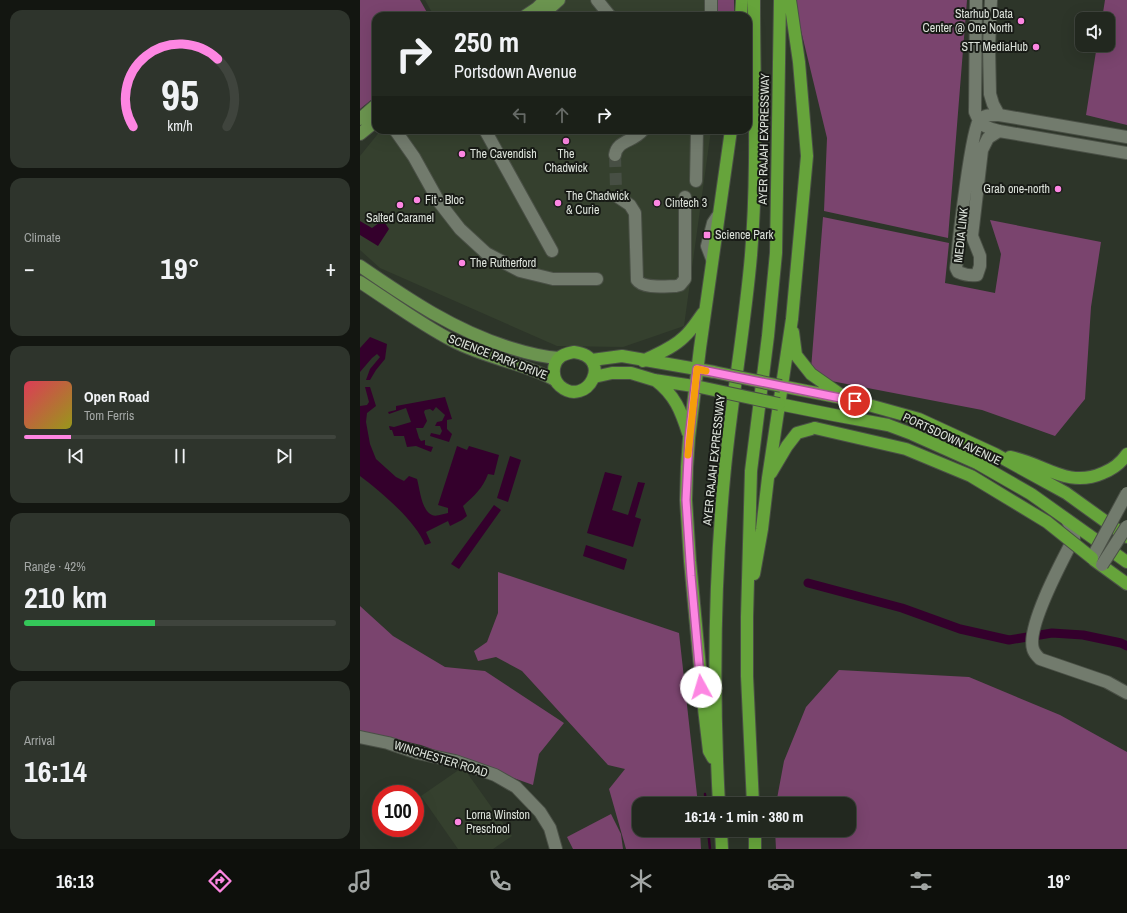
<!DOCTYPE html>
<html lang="en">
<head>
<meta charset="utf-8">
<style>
  body { margin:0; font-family:"Archivo Narrow",sans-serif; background:#2e342c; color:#f1f3f6; height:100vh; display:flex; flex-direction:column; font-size:15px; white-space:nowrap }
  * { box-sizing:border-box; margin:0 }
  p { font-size:13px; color:#a2a6a4 }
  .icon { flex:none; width:22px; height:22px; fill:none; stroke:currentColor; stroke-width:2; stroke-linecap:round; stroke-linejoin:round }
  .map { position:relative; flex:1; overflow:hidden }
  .side { display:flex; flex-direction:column; gap:10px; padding:10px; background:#131611; width:360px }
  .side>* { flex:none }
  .banner { position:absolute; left:12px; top:12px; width:380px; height:122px; border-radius:12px; box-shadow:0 4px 16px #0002,0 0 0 1px #3f443d; background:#22281f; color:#f1f3f6; overflow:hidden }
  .buttons { position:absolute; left:715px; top:12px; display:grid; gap:8px }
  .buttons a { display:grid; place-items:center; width:40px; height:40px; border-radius:8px; background:#22281f; box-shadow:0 4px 16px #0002,0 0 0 1px #3f443d; font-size:20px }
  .speed { position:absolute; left:12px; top:785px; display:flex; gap:8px; font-size:20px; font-weight:700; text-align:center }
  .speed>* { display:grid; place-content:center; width:52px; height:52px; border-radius:50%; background:#22281f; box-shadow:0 4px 16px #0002,0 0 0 1px #3f443d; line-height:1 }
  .speed .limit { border:6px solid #d22; background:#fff; color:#111 }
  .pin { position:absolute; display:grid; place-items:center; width:34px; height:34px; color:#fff; margin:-17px; border:2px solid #fff; border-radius:50%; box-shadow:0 1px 4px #0007 }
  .me { position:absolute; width:44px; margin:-22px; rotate:354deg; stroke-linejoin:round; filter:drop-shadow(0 0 3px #0008) }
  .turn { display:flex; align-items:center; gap:14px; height:84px; padding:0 16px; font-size:18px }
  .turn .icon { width:52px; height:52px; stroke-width:2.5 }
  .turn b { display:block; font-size:28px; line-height:34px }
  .lanes { display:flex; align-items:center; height:38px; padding:0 16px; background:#0003; justify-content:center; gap:20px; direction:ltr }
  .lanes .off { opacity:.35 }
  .big { font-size:30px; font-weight:700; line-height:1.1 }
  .side .tile { flex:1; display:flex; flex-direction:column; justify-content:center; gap:6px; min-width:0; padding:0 14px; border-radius:12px; background:#2e342c }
  .side .dial { align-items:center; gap:0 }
  .dial svg { height:104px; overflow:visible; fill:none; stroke:#3f443d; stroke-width:7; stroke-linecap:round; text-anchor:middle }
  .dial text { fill:#f1f3f6; stroke:none }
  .song { display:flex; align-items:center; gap:12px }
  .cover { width:48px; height:48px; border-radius:6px; background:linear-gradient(135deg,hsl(350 70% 55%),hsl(60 70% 35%)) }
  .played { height:4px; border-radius:2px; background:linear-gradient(90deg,#fd86e2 15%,#3f443d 15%) }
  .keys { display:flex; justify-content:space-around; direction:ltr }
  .heat { display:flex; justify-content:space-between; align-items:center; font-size:22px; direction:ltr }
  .charge { height:6px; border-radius:3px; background:linear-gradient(90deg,#34c759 42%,#3f443d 0) }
  .trip { position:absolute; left:272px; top:797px; width:224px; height:40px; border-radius:12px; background:#22281f; box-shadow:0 4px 16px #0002,0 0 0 1px #3f443d; font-weight:700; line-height:40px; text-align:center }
  .tab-bar { display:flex; height:64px; justify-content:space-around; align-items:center; background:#0e100c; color:#a2a6a4 }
  .tab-bar .icon { width:28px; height:28px }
  .tab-bar .selected { color:#fd86e2 }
  .tab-bar b { font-size:18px; color:#f1f3f6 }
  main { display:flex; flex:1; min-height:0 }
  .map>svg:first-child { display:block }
  .built { fill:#35402e }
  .green { fill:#7a446e }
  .water { fill:#34002c }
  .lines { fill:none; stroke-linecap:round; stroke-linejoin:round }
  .stream { stroke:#34002c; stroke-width:2.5 }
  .canal { stroke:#34002c; stroke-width:9 }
  .minor-tunnel { stroke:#474f44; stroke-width:12; stroke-dasharray:12 6; stroke-linecap:butt }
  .minor-casing { stroke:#4a5046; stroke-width:14 }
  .major-casing { stroke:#4a5046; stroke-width:14 }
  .highway-casing { stroke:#4a5046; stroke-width:14 }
  .minor { stroke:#727b6d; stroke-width:12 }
  .major { stroke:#6b944f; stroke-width:12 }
  .highway { stroke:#66a43b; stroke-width:12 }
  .minor-bridge-casing { stroke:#4a5046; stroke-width:14; stroke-linecap:butt }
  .highway-bridge-casing { stroke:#4a5046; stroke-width:14; stroke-linecap:butt }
  .minor-bridge { stroke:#727b6d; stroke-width:12 }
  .highway-bridge { stroke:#66a43b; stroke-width:12 }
  .route-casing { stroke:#a45793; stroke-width:10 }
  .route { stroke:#fd86e2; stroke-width:7 }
  .slow { stroke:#f59e0b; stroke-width:7 }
  .poi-dot { fill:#fd86e2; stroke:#181b16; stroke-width:1.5 }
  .labels { text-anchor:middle; stroke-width:4; stroke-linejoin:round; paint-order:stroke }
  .poi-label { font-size:12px; fill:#dde3db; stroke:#181b16; text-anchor:start }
  .street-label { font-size:12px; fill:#dde3db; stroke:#181b16 }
</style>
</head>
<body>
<main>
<section class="side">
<div class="tile dial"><svg viewBox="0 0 100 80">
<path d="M14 69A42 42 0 1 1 86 69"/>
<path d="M14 69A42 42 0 0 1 79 17" stroke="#fd86e2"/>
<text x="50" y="56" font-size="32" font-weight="700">95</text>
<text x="50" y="72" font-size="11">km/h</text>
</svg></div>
<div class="tile"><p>Climate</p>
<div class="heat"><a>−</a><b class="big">19°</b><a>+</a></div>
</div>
<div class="tile">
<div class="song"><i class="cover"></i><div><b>Open Road</b><p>Tom Ferris</p></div></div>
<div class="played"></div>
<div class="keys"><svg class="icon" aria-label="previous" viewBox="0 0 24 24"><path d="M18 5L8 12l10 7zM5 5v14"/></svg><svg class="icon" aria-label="pause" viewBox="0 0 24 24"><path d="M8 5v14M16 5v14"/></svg><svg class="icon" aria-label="next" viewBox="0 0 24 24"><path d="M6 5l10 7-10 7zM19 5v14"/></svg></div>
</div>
<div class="tile"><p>Range · 42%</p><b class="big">210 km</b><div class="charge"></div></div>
<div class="tile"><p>Arrival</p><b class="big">16:14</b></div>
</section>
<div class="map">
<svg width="767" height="849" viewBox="0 0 767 849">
  <rect width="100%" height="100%" fill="#2d3529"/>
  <path class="built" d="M65 0H357V16H74Z
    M21 130H351L324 326 263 347 197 346 20 268 0 250V156Z
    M103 767 152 836 133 849H98L61 796Z"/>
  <path class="green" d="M0 0H60L69 16H16V96L0 109Z
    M357 0H374V16H357Z
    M437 0H607L588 238 464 211 467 138 437 14Z
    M745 0H767V125L726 115 737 45H748V19H742Z
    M463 217 589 243 585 283 635 293 641 254 630 220 741 242 731 307 725 399 695 436 622 410 466 380 451 369Z
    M138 572 319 633 338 804H279V830H340L341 849H266L249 789 265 769 248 765 162 671 136 657 118 661 114 651 127 642 138 613Z
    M0 606 33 636 85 667 125 671 204 723 179 754 173 785 61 745 0 731Z
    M479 670 609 677 700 715 767 752V849H416L415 830H489V804H416L424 761 446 707Z
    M251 814 261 834 263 849H213L207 837Z"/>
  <path class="water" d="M23 220 29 229 18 246 0 235V221L12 228Z
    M10 337 27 344 25 359 16 370 10 380H6L10 369 20 357 17 354 12 358 0 372V348Z
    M5 387H10L16 406 7 413 6 422 10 444 16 459 36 477 44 481 49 476 57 479C60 489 61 510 72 515 76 517 83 514 88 513V508L78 505 97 446 107 450 109 446 139 455 134 475 128 474C123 488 114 496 103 506L107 516 102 520 90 526 88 521 66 532 71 543 65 545C56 521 20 491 0 476V406L7 405 9 402Z
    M85 397 92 419 87 420V429L92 434 89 442 70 436 71 433 80 435 82 431 80 426H75L77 422 82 421 85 415 76 407 73 411 70 409 65 410 64 412 67 421 63 428H56L59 438 61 441 65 440V445L73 447 71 452 56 446 47 447 44 436H34L32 430H30L29 426 34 427 51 422 46 408 29 414 28 412 36 410V406Z
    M150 456 161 460 148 502 137 498Z
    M245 472 262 476 252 510 268 515 278 482 285 483 275 517 281 519 273 547 227 533Z
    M134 505 141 510 99 569 91 564Z
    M226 545 267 559 264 570 223 556Z"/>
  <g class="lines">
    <path class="stream" d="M345 794 346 804
      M348 830 350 849"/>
    <path class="canal" d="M448 583 542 608 600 629 649 640 692 633 723 635 761 643 767 646"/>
    <path class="minor-tunnel" d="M255 155 256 189 258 197"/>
    <g class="minor-casing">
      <path id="minor" d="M237 0 250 16
        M351 0V16
        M616 0 615 112C621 127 625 127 639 131L767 153
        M631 0 629 47 630 94 633 104 639 115
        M35 130 54 157 79 202 100 229 126 253 160 271 193 279H237
        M125 130 192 251
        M639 131 628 138 622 150 612 236 620 256V266L617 275C610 276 605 275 598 272L596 268 597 261C598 243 612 127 619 120 625 114 631 115 639 115L767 137
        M255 155C257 140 274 142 283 130
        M336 181 337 130
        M258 197 270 205 275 213 277 280C283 289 306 286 316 286L320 285 325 279V197
        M352 259 347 246 353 223 357 217
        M707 520 714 532V538C703 559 666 627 673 649 674 653 677 656 680 659L747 682 767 693
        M0 737 28 743 58 753 95 761 135 775 156 787 180 812 190 828 196 849"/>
    </g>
    <g class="major-casing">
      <path id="major" d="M165 16 177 8 185 0
        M181 16 199 0
        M0 119 16 105
        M0 134 16 121
        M0 266C48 299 95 331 151 348 167 353 182 357 199 358
        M0 282C31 302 60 324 93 341 125 358 163 363 195 380"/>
    </g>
    <g class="highway-casing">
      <path id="highway" d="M381 16 382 0
        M433 332 436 355 451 374 481 395
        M214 352C255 357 227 409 200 386 192 379 192 365 199 358 203 354 209 353 214 352Z
        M232 360 262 356 354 372
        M283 361C297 354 313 348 324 337 332 330 337 321 343 313
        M234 377 252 373H271L294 380 340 387
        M295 380C315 395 321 411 328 433
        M421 386 487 399 559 419 635 454 706 493 767 537
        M419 404 474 415 528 425 552 434 617 463 671 494 767 562
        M650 457C684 463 707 489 743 473 753 469 761 463 767 454
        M411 473 427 446 437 433 455 428
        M734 560 767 584
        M394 574 402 529 408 478 432 319 447 156 439 62 430 0
        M353 758 349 751 343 700 330 561 326 500 327 467 329 438 340 348 371 130
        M359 804C353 692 354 580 365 468 372 397 385 326 391 255 398 170 394 85 394 0
        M393 804 387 676V617L391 471 408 336 416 253 420 0
        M361 830 362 849
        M395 830V849"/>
    </g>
    <use href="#minor" class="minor"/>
    <use href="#major" class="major"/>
    <use href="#highway" class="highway"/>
    <g class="minor-bridge-casing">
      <path id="minor-bridge" d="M732 558 767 493
        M742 565 767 526"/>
    </g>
    <g class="highway-bridge-casing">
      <path id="highway-bridge" d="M354 372 421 386
        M340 387 419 404
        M455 428 546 449 611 476 687 522 732 558"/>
    </g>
    <use href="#minor-bridge" class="minor-bridge"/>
    <use href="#highway-bridge" class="highway-bridge"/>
  </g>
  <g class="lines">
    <g class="route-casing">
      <path id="route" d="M341 687 331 576 326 500 329 438 337 369 495 401"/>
    </g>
    <use href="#route" class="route"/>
    <path class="slow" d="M328 455 337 369 346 371"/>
  </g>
  <g class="poi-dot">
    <circle cx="661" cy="21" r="4"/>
    <circle cx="676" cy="47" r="4"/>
    <circle cx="206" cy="141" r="4"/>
    <circle cx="102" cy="154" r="4"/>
    <circle cx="698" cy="189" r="4"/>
    <circle cx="57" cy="200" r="4"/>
    <circle cx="198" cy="203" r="4"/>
    <circle cx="297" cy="203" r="4"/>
    <circle cx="40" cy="205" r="4"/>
    <rect x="343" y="231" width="8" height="8" rx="2"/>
    <circle cx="102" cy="263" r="4"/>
    <circle cx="98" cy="822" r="4"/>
  </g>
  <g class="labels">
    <g class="poi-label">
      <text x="653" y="18" text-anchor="end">Starhub Data<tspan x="653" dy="14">Center @ One North</tspan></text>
      <text x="668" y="51" text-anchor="end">STT MediaHub</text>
      <text x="110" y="158">The Cavendish</text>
      <text x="206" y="158" text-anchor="middle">The<tspan x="206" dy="14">Chadwick</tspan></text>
      <text x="690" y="193" text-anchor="end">Grab one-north</text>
      <text x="206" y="200">The Chadwick<tspan x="206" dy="14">&amp; Curie</tspan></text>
      <text x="65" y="204">Fit · Bloc</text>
      <text x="305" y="207">Cintech 3</text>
      <text x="40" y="222" text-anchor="middle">Salted Caramel</text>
      <text x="355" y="239">Science Park</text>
      <text x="110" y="267">The Rutherford</text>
      <text x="106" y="819">Lorna Winston<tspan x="106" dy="14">Preschool</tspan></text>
    </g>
    <g class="street-label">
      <text transform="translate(404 139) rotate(-89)" y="4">AYER RAJAH EXPRESSWAY</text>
      <text transform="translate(601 235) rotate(-84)" y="4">MEDIA LINK</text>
      <text transform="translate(138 357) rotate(21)" y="4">SCIENCE PARK DRIVE</text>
      <text transform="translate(592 439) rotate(25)" y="4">PORTSDOWN AVENUE</text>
      <text transform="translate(354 460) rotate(-84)" y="4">AYER RAJAH EXPRESSWAY</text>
      <text transform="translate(81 759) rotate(17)" y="4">WINCHESTER ROAD</text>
    </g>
  </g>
</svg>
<div class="buttons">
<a><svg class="icon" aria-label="sound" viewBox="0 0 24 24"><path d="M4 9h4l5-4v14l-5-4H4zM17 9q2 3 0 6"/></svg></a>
</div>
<div class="speed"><div class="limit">100</div></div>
<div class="pin" style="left:495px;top:401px;background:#d93025"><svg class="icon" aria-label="arrive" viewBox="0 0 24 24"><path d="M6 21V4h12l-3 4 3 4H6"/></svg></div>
<svg class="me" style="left:341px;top:687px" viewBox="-20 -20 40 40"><circle r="19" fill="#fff"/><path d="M0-13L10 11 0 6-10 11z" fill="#fd86e2"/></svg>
<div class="trip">16:14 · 1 min · 380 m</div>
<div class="banner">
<div class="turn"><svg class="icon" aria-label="right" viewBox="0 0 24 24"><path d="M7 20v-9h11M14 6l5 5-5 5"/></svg><div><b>250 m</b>Portsdown Avenue</div></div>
<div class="lanes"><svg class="icon off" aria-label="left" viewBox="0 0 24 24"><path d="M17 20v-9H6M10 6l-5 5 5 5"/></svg><svg class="icon off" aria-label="ahead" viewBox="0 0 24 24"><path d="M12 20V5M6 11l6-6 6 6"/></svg><svg class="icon" aria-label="right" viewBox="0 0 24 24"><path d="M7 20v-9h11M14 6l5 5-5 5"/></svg></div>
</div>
</div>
</main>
<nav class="tab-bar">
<b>16:13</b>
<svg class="icon selected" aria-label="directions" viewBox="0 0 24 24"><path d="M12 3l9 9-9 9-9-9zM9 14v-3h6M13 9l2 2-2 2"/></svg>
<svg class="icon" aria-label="music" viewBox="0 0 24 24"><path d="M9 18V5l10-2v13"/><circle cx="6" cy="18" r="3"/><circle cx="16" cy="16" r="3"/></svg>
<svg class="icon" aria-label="phone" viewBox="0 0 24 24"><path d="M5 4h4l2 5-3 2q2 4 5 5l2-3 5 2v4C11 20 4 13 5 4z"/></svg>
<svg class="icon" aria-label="climate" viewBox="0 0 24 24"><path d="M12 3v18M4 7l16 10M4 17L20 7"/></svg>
<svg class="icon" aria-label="car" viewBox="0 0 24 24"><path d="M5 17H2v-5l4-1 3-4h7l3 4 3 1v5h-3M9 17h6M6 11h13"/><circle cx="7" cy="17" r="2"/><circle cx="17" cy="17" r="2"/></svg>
<svg class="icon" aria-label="filters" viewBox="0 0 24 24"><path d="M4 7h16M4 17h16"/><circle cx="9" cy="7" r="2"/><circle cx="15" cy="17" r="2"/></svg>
<b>19°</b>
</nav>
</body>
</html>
